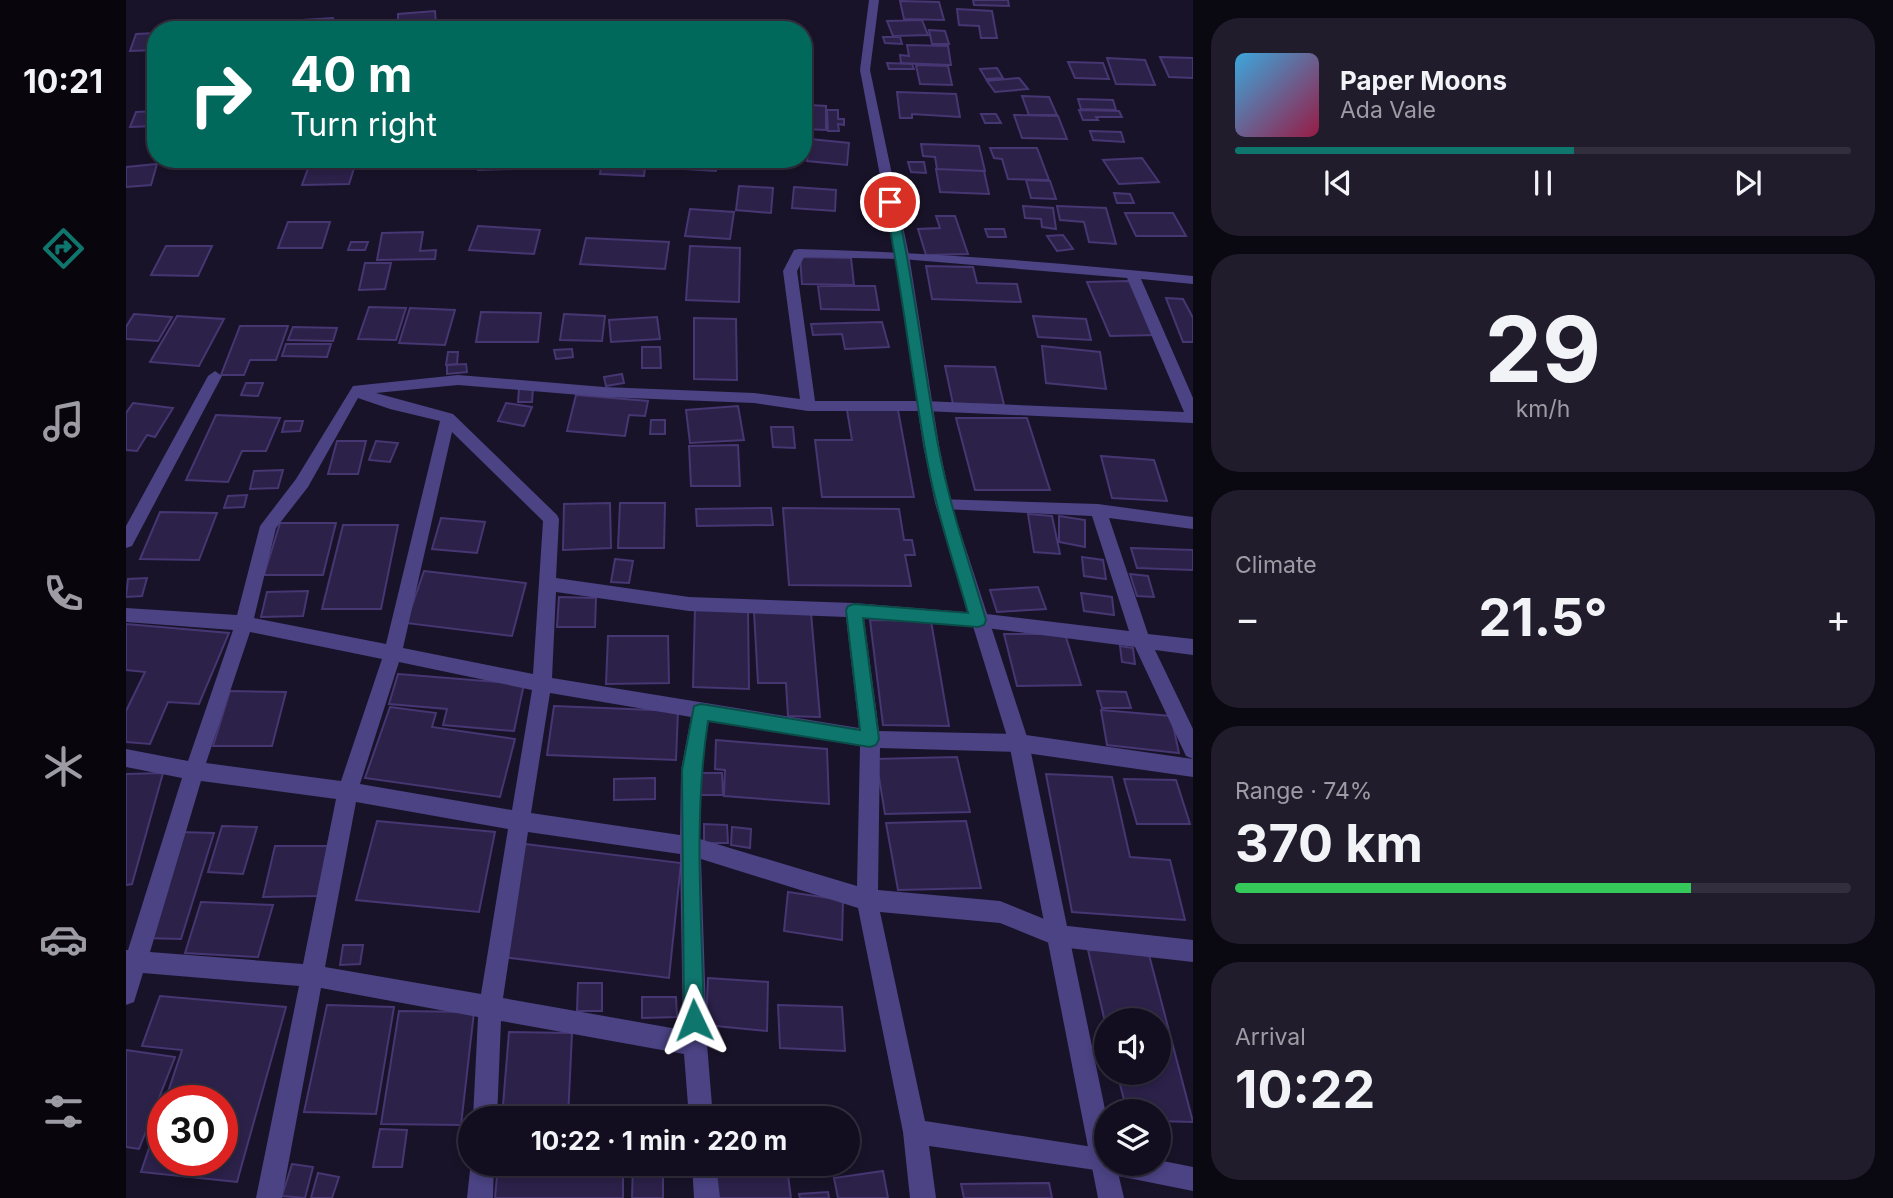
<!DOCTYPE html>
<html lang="en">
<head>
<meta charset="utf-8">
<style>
  body { margin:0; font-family:Inter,sans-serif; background:#201c2c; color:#f1f3f6; height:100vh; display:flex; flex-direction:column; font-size:26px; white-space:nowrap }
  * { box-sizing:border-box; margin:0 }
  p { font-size:23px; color:#9d9ca4 }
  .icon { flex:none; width:38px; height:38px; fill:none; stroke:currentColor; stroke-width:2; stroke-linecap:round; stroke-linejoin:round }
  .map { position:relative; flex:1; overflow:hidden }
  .drawer { display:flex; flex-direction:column; gap:18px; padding:18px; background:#0a0811; width:700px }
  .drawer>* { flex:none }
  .guide { position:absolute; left:21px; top:21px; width:665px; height:147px; border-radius:28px; box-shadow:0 4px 10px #0003,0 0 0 2px #322e3d; background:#00695c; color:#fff; overflow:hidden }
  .fabs { position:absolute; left:968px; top:1008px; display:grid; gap:14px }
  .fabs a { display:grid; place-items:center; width:77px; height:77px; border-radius:50%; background:#130e1f; box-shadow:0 4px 10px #0003,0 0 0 2px #322e3d; font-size:35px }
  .speed { position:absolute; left:21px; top:1085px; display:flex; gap:14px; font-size:35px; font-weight:700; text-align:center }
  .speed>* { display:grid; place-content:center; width:91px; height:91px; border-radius:50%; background:#130e1f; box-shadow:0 4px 10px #0003,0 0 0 2px #322e3d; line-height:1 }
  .speed .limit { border:10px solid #d22; background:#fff; color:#111 }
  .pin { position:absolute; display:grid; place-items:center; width:60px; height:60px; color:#fff; margin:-30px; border:4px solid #fff; border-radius:50%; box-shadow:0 2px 7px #0007 }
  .me { position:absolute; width:77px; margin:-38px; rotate:358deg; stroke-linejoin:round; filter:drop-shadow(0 0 5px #0008) }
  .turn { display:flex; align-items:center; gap:24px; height:147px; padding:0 28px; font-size:32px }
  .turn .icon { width:91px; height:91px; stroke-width:2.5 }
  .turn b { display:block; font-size:49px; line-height:60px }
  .big { font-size:52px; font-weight:700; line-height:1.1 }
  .drawer .tile { flex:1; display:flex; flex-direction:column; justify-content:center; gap:10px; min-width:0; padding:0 24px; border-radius:28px; background:#201c2c }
  .drawer .dial { align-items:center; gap:0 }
  .dial b { font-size:91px; line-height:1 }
  .song { display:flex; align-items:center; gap:21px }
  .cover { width:84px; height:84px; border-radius:10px; background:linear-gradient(135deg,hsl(200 70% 55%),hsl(340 70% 35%)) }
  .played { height:7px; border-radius:4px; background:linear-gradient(90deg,#0f766e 55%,#322e3d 55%) }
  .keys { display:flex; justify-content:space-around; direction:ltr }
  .heat { display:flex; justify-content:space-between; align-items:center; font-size:38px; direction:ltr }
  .charge { height:10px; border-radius:5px; background:linear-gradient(90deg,#34c759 74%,#322e3d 0) }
  .trip { position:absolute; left:332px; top:1106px; width:402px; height:70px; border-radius:35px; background:#130e1f; box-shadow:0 4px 10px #0003,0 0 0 2px #322e3d; font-weight:700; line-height:70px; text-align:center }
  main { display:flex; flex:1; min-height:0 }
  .dock { display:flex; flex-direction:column; width:126px; justify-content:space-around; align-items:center; background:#08060c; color:#9d9ca4 }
  .dock .icon { width:49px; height:49px }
  .dock .selected { color:#0f766e }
  .dock b { font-size:32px; color:#f1f3f6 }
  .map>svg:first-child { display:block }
  .building { fill:#2c2149; stroke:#463672; stroke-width:2 }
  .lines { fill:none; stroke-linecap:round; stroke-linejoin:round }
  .minor { fill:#4b4384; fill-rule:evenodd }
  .tertiary { fill:#4b4384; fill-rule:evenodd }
  .route { fill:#0f766e; stroke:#0a4d48; stroke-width:2 }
</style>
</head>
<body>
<main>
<nav class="dock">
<b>10:21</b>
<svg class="icon selected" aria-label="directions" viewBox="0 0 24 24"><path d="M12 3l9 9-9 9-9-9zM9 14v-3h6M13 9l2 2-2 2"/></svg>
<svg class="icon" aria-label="music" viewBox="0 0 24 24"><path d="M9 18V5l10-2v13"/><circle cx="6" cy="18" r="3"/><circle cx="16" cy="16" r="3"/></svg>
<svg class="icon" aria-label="phone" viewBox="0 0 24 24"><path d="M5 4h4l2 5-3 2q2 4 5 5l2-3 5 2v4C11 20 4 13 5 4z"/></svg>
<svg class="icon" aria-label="climate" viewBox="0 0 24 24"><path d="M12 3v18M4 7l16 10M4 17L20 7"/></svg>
<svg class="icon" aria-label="car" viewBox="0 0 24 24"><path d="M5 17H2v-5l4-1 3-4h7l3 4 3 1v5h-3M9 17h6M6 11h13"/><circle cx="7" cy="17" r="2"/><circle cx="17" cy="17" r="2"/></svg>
<svg class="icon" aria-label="filters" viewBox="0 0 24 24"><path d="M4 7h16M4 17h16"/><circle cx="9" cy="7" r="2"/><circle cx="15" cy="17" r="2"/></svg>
</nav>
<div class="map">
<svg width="1067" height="1198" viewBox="0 0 1067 1198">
  <rect width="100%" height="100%" fill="#191329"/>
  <path class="building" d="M847 0H882L883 6 848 5Z
    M774 1 813 2 818 20 778 19Z
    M831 9 866 11 871 38H855L853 26 833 25Z
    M309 11 310 25 272 30V14Z
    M207 18 205 29 158 30 160 21Z
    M796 20 802 35 767 36 761 21Z
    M803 30 819 31 823 44H806Z
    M30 33V50L4 51 10 34Z
    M757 37H774L776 44 759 43Z
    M677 43H686L687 57 677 56Z
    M781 45 822 46 825 65 775 63 774 55 783 56Z
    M1034 57 1067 58V78L1043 77Z
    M981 58 1019 60 1029 85 990 84Z
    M942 62 977 63 983 79 949 78Z
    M761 63 786 64 788 69H763Z
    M790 65 822 66 826 85 794 84Z
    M871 68 877 78 860 79 854 69Z
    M893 78 902 89 869 92 861 81Z
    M771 92 830 94 834 117 786 114V118H774Z
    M896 96 923 97 931 115H903Z
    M952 99 987 100 990 110 955 109Z
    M684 105 700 106V130L677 129V109H684Z
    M701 110H712V119H718V125L712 124 713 131H702Z
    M953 110 993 111 996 117H970L972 120H957Z
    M30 111V126L4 127 10 112Z
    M855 114H870L875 123H859Z
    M888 115 932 116 941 139 896 138Z
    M964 131 995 132 998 142 967 140Z
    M684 139 723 143 721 165 681 161Z
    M795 144 853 146 859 171 811 169 809 157 797 156Z
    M864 148H911L923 180 882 179 876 159 868 158Z
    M1016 158 1033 182 993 184 977 160Z
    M353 159H387V169L352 170Z
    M400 159H440V167L400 169Z
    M476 159H520L518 176 474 174Z
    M560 159H592L590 171 559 169Z
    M620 159H641V168L620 167Z
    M230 162 223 184 176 185 184 163Z
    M782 162H798L800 173 785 172Z
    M31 164 25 185 0 187V167Z
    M810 169 858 171 863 194 814 192Z
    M900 180 924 181 930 199 905 198Z
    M613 186 647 188 645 213 610 210Z
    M668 187 710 190 709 211 666 208Z
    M988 193 1004 194 1008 203H991Z
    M897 206 927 208 930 229 916 227 915 219 899 218Z
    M931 206 980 208 990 244 963 242 958 222 934 220Z
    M564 209 608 212 604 239 559 236Z
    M999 213H1047L1060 236H1010Z
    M810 216H829L842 254 800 255 792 229 814 228Z
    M162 222H204L196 248H152Z
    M352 226 414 230 408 254 343 250Z
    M859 229H878L880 237H862Z
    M297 232 294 251 310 250 309 259 251 260 256 233Z
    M937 235 947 249 931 251 921 236Z
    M460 238 543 242 539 269 454 264Z
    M225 242H242L239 250H222Z
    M40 246H86L72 276 25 275Z
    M564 246 614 248 613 302 560 300Z
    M674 257 725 258 728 285 676 284Z
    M239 263H265L259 289 233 290Z
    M800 266 847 267 851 283 891 284 895 302 806 299Z
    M1003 281 1030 335 984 336 961 282Z
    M692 286H749L753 310 695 309Z
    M1040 298 1057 299 1067 318V342H1057Z
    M243 307 280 308 270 340 232 339Z
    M284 308 329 310 319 345 273 343Z
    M355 312 415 313 412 342H350Z
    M8 314 46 317 32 341 0 339V327Z
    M438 314 479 316 476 341 434 340Z
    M51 316 98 319 73 366 24 362Z
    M907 316 960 319 965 340 912 337Z
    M531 317 534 339 485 342 483 320Z
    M568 318 610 319 611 380 568 379Z
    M756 322 763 347 719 349 716 334 687 335 685 324Z
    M114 326H162L150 360H124L118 375H95Z
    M167 327 211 328 207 341 162 340Z
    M160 344H205L201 357 156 356Z
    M916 346 974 352 980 389 920 383Z
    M516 347H534L535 368H516Z
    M446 349 447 357 430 359 428 350Z
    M322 352H332L331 364 320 365Z
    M340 364 341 372 321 374V365Z
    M819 366 869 367 878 405 827 404Z
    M496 374 498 383 480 386 478 377Z
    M120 383H137L132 396 115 395Z
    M407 388 406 402H392L393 389Z
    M450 395 522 401 519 416 503 415 499 436 441 431Z
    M7 403 47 408 29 437 21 435 11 451 0 450V413Z
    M380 403 406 407 398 426 372 421Z
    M612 406 618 440 564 443 560 410Z
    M721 410H772L788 497H696L689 440H726Z
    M90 415 154 418 140 451H116L102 482 60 480Z
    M830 418H901L924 490H849Z
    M525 420H539V434H524Z
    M159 421H177L174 431 156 432Z
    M645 427H667L669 448 647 447Z
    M211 441H240L232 474H202Z
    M250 441 272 443 264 462 243 460Z
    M612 445 614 486H565L563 446Z
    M975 456 1028 460 1041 501 986 498Z
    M157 470 152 488 124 489 128 471Z
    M121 495 118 507 98 508 102 496Z
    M484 503 485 548 437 550 438 504Z
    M494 503H539L538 548H492Z
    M645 508 647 525 571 526 570 509Z
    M657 508 773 509 778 540H786L789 555H779L785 586 663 585Z
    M34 512 91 513 73 560 14 559Z
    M902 514 926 516 934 554 908 552Z
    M933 516 959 520V547L933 542Z
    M315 518 359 522 351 553 306 549Z
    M154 523H210L197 575H138Z
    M217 525H272L255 609H196Z
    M1005 548 1067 550V570L1011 568Z
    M956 557 977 560 980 579 958 576Z
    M489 559 507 561 503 583 485 582Z
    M298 571 400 583 386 636 280 623Z
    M1004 574 1022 576 1028 597 1011 596Z
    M21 578 16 596 0 597 2 579Z
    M912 587 920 609 871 612 864 590Z
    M182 591 177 616 135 617 141 592Z
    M955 593 986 597 988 615 958 611Z
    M433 597 470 598 469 627H431Z
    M569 608 622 610 623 689 567 687Z
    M628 612 685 613 694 717 662 716 660 683H632Z
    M744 620 805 621 823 726 757 725Z
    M0 624 103 633 73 704 42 702 24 744 0 742V711L19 672 0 670Z
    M878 634H939L955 685 891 686Z
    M482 636H542L543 683 480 684Z
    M994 646 1007 648 1009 664 996 662Z
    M272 674 398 684 388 731 317 725 321 709 263 704Z
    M104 691 160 692 146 746H87Z
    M971 691 1000 692 1005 708H976Z
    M428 706 552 711 550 760 421 755Z
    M264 707 310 713 306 727 389 739 374 797 239 778Z
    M975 710 1045 716 1053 753 981 745Z
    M590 740 701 749 703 804 598 796 599 770 589 769Z
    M831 757 844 812 759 814 750 759Z
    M37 773 6 884 0 885V774Z
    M575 773H596L597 795H575Z
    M920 774 986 777 1004 857 1044 860 1059 920 946 912Z
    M529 778V799L488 800V779Z
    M998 779 1050 780 1064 824H1011Z
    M251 821 369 832 353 912 230 900Z
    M840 821 855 888 772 890 760 823Z
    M578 824 601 825 602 843H578Z
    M96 826 131 827 117 874 82 872Z
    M606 827 625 829 624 848 605 845Z
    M53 832 88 833 55 939 17 938Z
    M399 844 555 863 543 978 377 957Z
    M149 846H203L193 896 137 897Z
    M662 892 717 900 716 940 658 931Z
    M75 902 147 905 132 957 59 953Z
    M217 945H237L234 964 214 965Z
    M962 950 1022 951 1067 1122 1032 1121V1111H1001L991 1073H1032V1020H980V1026Z
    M582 978 642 982 641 1031 580 1025Z
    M452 983H476V1011H451Z
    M34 996 160 1007 111 1182 15 1172 37 1107V1160H96V1101H39L56 1050 16 1046Z
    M516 997H550L551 1017 516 1018Z
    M201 1005 268 1007 250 1114 178 1112Z
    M652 1005 716 1007 719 1051 654 1048Z
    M273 1011 348 1012 335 1125 255 1124Z
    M383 1032 446 1033 442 1118H376Z
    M0 1050 49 1057 13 1149 0 1147Z
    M254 1129 281 1130 276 1167H247Z
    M166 1164 187 1167 179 1198 156 1196Z
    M372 1164H497V1198H369Z
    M507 1164H537V1198H506Z
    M661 1168 665 1198H590L588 1175Z
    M757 1171 762 1198H712L708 1178Z
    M192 1173 213 1177 206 1198H185Z
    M923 1183 926 1198H838L835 1184Z
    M702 1192 703 1198H674L673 1194Z"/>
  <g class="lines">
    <path class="minor" d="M673 249C805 252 936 263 1067 276V284L1015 279 1067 398V423L798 411H682L628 403 478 397 332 385 250 393 327 414 431 515 433 519 430 578 563 597 728 603 852 613 1003 631 966 516 817 509 809 503 811 499 972 504 1067 517V529L983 518 1022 634 1067 639V655L1029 650 1067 729V759L1060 756 1009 647 852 627 738 618 753 731 893 734 1067 759V777L893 752 754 748 752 890 874 901 933 925 1067 940V962L933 947 874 923 754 912 799 1121 980 1149V1164H1032V1160L1067 1167V1191L992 1176 983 1172 803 1146 810 1198H784L777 1132 732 908 575 859 581 1044 587 1118H563L558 1054 375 1021 371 1118H347L352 1017 195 988 156 1198H130L173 986 17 973 8 1002 0 1005V950H2L56 778 0 767V749L62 761 107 630 0 622V608L111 615 134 526 170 479 227 386 332 375 478 387 628 393 674 399 657 271 668 250ZM678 257 776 259 1001 278 1058 412 798 401H689L671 271ZM232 398 264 409 314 421 260 644 128 618 150 528 182 487ZM326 432 417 521 407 674 277 648ZM430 592 563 611 720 617 733 728 426 678ZM124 632 256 659 215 781 80 763ZM273 662 406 690 386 810 234 784ZM424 693 565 717 555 770 554 835 405 813ZM583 720 734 746 731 886 574 839 575 770ZM75 781 210 799 177 964 24 952ZM230 802 382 829 355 994 199 967ZM402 832 554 854 557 1030 377 998Z
      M89 371 96 376 6 546 0 548V526L82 376Z
      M345 1161V1164H368L367 1198H341Z
      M566 1164H590L594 1198H568Z"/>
    <path class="tertiary" d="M743 0H753L744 70 783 255 813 445 825 503 903 743 980 1114V1164H990L998 1198H972L883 743 809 503 797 445 769 255 734 70Z"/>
  </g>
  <path class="route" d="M764 198 770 202C788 282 797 364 812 445 823 504 843 562 860 620L858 625 852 627 737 618 753 739 750 745 744 747 582 721C567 819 576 920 578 1020L575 1027 568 1030 561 1027 558 1020 556 770 568 706 575 704 734 730 720 610 722 606 728 604 842 613C826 557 807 501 798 443 784 363 775 282 759 202Z"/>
</svg>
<div class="fabs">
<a><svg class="icon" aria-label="sound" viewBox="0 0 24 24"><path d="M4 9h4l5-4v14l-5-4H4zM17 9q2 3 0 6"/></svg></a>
<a><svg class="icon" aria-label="layers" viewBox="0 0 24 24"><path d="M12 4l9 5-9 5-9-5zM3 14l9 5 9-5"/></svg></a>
</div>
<div class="speed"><div class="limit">30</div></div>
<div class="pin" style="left:764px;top:202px;background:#d93025"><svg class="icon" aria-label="arrive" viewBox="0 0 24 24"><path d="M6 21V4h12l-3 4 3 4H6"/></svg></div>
<svg class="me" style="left:568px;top:1020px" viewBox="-20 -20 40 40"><path d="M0-17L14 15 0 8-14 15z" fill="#0f766e" stroke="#fff" stroke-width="4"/></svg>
<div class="trip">10:22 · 1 min · 220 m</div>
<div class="guide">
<div class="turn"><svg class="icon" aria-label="right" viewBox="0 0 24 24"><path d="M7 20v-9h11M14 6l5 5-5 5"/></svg><div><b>40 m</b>Turn right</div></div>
</div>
</div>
<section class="drawer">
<div class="tile">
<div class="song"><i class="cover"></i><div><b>Paper Moons</b><p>Ada Vale</p></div></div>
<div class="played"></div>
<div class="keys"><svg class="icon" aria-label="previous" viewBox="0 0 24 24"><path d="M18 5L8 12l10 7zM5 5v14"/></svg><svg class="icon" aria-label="pause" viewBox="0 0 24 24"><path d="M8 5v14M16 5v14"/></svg><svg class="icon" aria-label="next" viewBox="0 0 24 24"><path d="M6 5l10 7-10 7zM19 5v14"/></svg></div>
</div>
<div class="tile dial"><b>29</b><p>km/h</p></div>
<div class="tile"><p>Climate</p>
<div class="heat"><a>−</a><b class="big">21.5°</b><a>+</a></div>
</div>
<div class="tile"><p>Range · 74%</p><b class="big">370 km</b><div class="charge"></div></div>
<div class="tile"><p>Arrival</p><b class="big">10:22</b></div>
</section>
</main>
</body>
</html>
